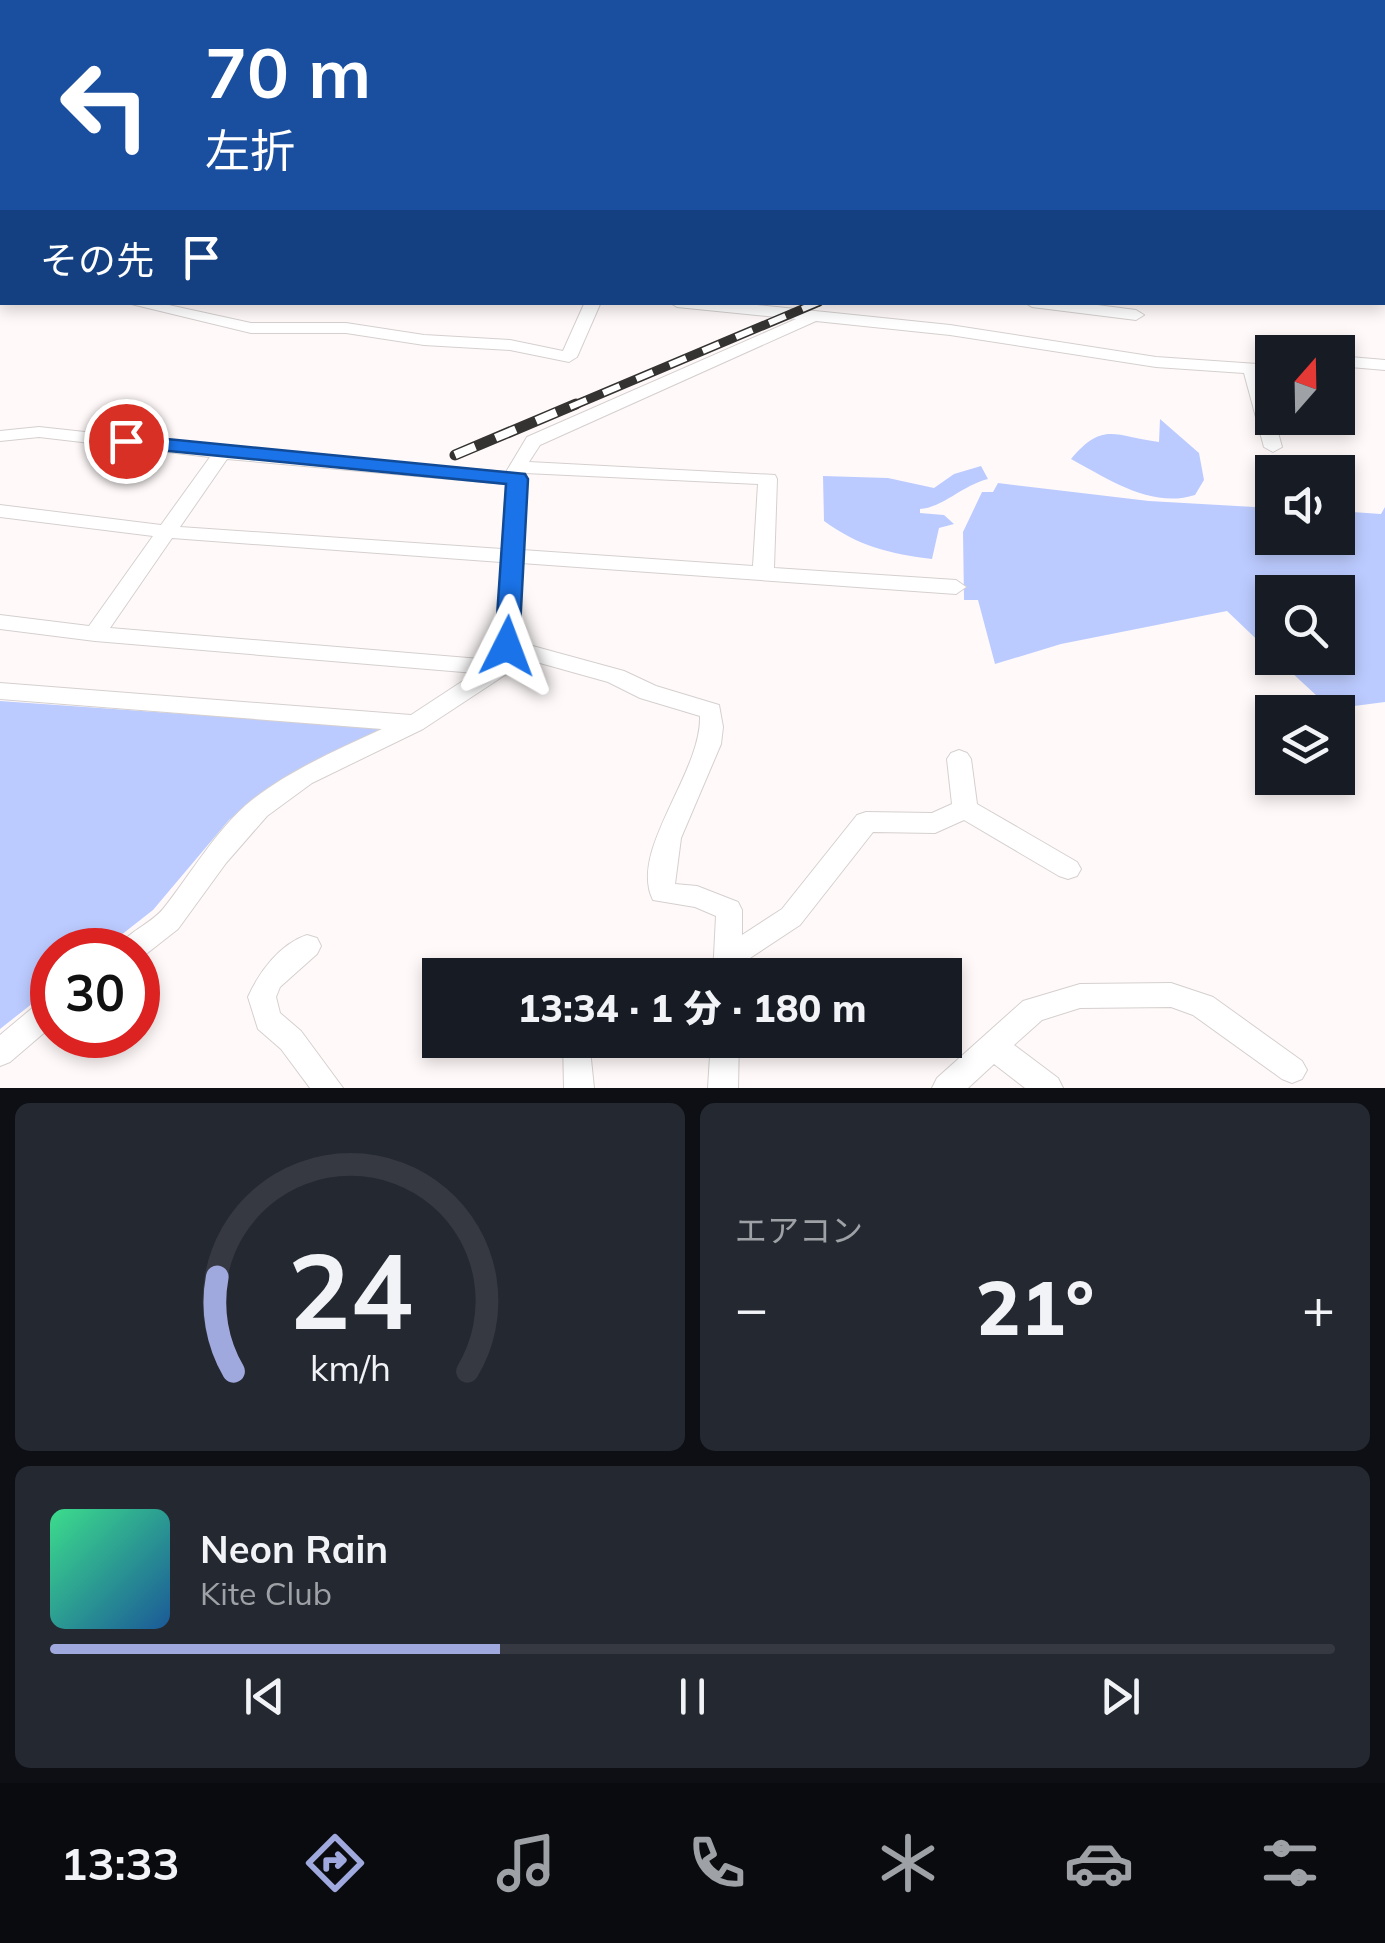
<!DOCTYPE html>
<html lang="ja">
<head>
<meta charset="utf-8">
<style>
  body { margin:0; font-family:Mulish,"Noto Sans JP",sans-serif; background:#242831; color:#f1f3f6; height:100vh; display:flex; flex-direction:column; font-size:38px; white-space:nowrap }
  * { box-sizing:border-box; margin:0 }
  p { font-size:32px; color:#9ea1a6 }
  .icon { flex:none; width:55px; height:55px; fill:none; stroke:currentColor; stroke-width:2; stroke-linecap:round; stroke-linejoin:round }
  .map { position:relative; height:1088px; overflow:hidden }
  .side { display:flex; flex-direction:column; gap:15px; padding:15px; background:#0d0f14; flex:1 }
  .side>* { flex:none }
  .hud { position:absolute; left:0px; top:0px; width:1385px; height:305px; box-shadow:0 5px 15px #0003; background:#1a4fa0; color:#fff; overflow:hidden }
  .needle { width:65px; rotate:20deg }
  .fabs { position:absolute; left:1255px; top:335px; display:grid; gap:20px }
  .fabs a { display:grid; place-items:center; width:100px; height:100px; border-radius:0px; background:#171b24; box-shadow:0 5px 15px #0003; font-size:50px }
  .speed { position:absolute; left:30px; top:928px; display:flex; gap:20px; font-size:50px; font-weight:700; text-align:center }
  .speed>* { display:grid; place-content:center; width:130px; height:130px; border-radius:50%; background:#171b24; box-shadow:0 5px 15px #0003; line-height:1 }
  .speed .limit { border:15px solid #d22; background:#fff; color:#111 }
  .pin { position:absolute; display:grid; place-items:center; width:85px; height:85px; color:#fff; margin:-42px; border:5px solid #fff; border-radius:50%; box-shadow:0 2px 10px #0007 }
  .me { position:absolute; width:110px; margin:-55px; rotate:3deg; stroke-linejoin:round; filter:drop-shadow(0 0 8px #0008) }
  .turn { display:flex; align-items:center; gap:35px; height:210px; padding:0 40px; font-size:45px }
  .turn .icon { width:130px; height:130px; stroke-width:2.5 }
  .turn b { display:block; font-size:70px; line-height:85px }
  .then { display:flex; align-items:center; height:95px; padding:0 40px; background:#0003; gap:20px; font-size:38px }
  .big { font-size:75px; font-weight:800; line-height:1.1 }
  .side .widget { flex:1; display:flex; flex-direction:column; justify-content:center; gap:15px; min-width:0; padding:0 35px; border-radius:15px; background:#242831 }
  .side .dial { align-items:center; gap:0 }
  .dial svg { height:260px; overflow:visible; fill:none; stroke:#363941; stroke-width:7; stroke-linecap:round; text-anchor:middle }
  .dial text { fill:#f1f3f6; stroke:none }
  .song { display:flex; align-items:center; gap:30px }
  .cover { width:120px; height:120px; border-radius:15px; background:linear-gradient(135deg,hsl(150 70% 55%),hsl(210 70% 35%)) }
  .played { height:10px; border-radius:5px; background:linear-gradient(90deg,#a0a9de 35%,#363941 35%) }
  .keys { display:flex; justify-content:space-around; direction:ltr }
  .heat { display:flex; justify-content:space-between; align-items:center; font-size:55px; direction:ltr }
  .side .tiles { flex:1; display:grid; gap:15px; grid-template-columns:1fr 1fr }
  .widget:last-child { grid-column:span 2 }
  .trip { position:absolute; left:422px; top:958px; width:540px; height:100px; border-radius:0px; background:#171b24; box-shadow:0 5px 15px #0003; font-weight:800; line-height:100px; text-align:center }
  .dock { display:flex; height:160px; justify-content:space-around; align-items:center; background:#090b0e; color:#9ea1a6 }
  .dock .icon { width:70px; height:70px }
  .dock .on { color:#a0a9de }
  .dock b { font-size:45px; color:#f1f3f6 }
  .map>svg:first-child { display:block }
  .green { fill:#bccbff }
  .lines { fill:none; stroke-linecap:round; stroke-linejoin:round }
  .street-casing { stroke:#d5d0cf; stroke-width:2 }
  .secondary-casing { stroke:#d5d0cf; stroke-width:2 }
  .primary-casing { stroke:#d5d0cf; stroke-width:3 }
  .street { fill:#fff; fill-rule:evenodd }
  .secondary { fill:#fff; fill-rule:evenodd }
  .primary { fill:#fff; fill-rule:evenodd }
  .rail-far2-casing { stroke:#343332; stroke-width:8 }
  .rail-far1-casing { stroke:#343332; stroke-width:9 }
  .rail-casing { stroke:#343332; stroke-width:11 }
  .rail-far2 { stroke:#fff; stroke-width:5; stroke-dasharray:14; stroke-linecap:butt }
  .rail-far1 { stroke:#fff; stroke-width:6; stroke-dasharray:18; stroke-linecap:butt }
  .rail { stroke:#fff; stroke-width:8; stroke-dasharray:22; stroke-linecap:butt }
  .route { fill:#1a73e8; stroke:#114b97; stroke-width:2.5 }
</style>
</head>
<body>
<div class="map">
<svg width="1385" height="1088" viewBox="0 0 1385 1088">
  <rect width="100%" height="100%" fill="#fffaf9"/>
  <path class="green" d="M1160 419 1199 453 1204 480 1195 495C1152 509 1108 479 1071 459 1103 421 1114 436 1159 442Z
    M981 466 988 479C963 485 942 508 920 509V513L944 515 954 524 939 528 932 559C890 554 858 546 824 521L823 476 888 478 934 488 954 474Z
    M998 483 1149 501 1272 508V538H1338V511L1381 514 1385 507V702L1331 709 1276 658H1338V592H1272V654L1227 611 1061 644 995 664 978 600H964L963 532 982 492H993Z
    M0 701 382 728 264 792 229 820 153 910 102 950H52V988L0 1029Z"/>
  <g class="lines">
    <g class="street-casing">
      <path id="street" d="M288 0H313L314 2H290Z
        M497 0H523L524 2H499Z
        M546 0H556V2H546Z
        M0 5H2V12H0Z
        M1385 73V86L1382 85Z
        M2 78V86L0 87V79Z
        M1382 123H1385V131H1382Z
        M0 158 2 159V167L0 166Z
        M1385 170V196L1382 197V171Z
        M0 263 2 264V272L0 273Z
        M1382 276H1385V286H1382Z
        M123 302H155L251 323H346L424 335 510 340 563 351 585 302H601L577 357 569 362 510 350 424 345 346 333H251Z
        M669 302H728L950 325 1156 357 1272 365V375L1262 374 1282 447 1273 452 1264 447 1244 373 1156 367 950 335 816 321 540 445 529 462 775 475 777 479 774 568 956 580 966 587 956 594 521 563 518 642 624 671 656 686 719 705 723 727 721 744 681 838 675 884 697 886 738 902 742 910V935L782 909 857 815 866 812 932 813 952 804 947 759 951 753 959 750 967 753 971 759 977 804 1077 862 1081 869 1077 876 1068 879 1059 876 964 820 935 833 873 832 800 925 741 964V975H713L716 916 695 907 653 900C628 851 702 773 700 716L640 698 608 682 515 656 508 673 423 729 312 783 267 816 226 863 178 929 141 958 138 959V950H117C127 931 150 925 163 909 192 873 216 829 252 800 292 769 337 750 382 729L0 699V683L411 715 475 673 95 641 0 629V615L89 626 153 536 0 517V505L161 525 210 457 39 437 0 441V431L39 427 222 447 506 472 527 437 796 319 677 307ZM227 459 506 484 502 549 180 527ZM525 473 758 484 753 566 522 550ZM172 538 501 562 496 646 492 660 110 628Z
        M1024 302H1074L1136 310 1144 315 1136 320 1032 307Z
        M1350 357 1385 360V370L1350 367 1338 370V360Z
        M307 935 317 938 321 946 317 954 280 987 276 997 280 1013 301 1031 343 1088H310L281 1049 258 1029 248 997C259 972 280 944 307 935Z
        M1171 983 1213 997 1302 1061 1307 1070 1302 1079 1292 1083 1282 1079 1193 1015 1171 1007 1080 1008 1042 1020 1014 1045 1058 1078 1063 1088H1025L994 1064 968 1088H932L937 1078 1023 1001 1080 984Z
        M52 997V1026L10 1062 0 1066V1035L42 1000Z
        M563 1040H589L594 1088H564Z
        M711 1040H739L738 1088H708Z"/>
    </g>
    <g class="secondary-casing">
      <path id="secondary" d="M937 0H972L974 2H939Z
        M1382 47H1385V57H1382Z"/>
    </g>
    <g class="primary-casing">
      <path id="primary" d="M2 182V196L0 197V183Z"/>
    </g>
    <use href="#street" class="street"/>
    <use href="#secondary" class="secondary"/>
    <use href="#primary" class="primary"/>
    <g class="rail-far2-casing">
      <path id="rail-far2" d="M124 2 132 0"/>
    </g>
    <g class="rail-far1-casing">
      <path id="rail-far1" d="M570 407 819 302"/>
    </g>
    <g class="rail-casing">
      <path id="rail" d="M455 455 576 404"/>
    </g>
    <use href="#rail-far2" class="rail-far2"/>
    <use href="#rail-far1" class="rail-far1"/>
    <use href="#rail" class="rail"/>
  </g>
  <path class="route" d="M126 435 525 474 528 479 519 646 507 654 495 646 506 484 118 446 115 441Z"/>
</svg>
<div class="fabs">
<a><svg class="needle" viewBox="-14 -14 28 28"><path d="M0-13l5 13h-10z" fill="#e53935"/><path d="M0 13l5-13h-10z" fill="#9ea1a6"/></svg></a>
<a><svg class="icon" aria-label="sound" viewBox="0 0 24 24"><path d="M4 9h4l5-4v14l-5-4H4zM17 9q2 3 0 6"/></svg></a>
<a><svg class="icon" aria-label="search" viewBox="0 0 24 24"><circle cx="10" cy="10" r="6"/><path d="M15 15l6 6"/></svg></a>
<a><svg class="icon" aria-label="layers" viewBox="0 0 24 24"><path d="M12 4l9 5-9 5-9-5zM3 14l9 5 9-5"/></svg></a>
</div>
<div class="speed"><div class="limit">30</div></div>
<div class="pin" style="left:126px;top:441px;background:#d93025"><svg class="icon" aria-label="arrive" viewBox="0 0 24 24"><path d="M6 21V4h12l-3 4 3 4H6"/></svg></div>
<svg class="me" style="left:507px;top:646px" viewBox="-20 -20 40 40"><path d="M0-17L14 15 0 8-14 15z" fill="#1a73e8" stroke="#fff" stroke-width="4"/></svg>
<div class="trip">13:34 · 1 分 · 180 m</div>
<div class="hud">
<div class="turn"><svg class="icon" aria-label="left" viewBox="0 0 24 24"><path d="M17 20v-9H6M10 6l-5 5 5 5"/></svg><div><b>70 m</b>左折</div></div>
<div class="then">その先<svg class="icon" aria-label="arrive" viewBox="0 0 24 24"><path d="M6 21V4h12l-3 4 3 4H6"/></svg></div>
</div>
</div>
<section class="side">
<div class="tiles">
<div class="widget dial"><svg viewBox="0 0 100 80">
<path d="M14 69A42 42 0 1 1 86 69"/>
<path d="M14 69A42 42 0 0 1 9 40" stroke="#a0a9de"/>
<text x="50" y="56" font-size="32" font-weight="700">24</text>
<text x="50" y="72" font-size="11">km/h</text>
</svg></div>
<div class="widget"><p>エアコン</p>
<div class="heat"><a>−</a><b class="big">21°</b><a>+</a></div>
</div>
<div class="widget">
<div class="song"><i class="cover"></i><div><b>Neon Rain</b><p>Kite Club</p></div></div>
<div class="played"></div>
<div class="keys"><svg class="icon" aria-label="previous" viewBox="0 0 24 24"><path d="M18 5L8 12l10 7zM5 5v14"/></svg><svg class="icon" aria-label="pause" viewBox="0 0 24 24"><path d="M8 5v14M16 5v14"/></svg><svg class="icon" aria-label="next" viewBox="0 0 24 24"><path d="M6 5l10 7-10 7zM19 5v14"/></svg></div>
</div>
</div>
</section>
<nav class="dock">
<b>13:33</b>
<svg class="icon on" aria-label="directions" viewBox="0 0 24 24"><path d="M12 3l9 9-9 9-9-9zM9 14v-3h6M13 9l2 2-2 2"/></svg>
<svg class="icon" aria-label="music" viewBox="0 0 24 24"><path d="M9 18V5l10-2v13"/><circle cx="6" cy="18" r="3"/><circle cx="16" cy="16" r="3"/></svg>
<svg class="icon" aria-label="phone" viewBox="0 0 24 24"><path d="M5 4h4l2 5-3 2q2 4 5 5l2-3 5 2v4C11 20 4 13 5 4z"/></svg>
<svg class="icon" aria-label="climate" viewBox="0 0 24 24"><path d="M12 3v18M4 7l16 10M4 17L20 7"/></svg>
<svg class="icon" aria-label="car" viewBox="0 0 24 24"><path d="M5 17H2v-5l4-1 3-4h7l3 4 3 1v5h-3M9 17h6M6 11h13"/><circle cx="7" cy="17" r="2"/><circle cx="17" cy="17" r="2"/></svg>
<svg class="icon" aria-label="filters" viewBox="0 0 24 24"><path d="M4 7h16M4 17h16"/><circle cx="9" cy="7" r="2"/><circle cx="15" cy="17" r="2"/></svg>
</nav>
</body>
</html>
